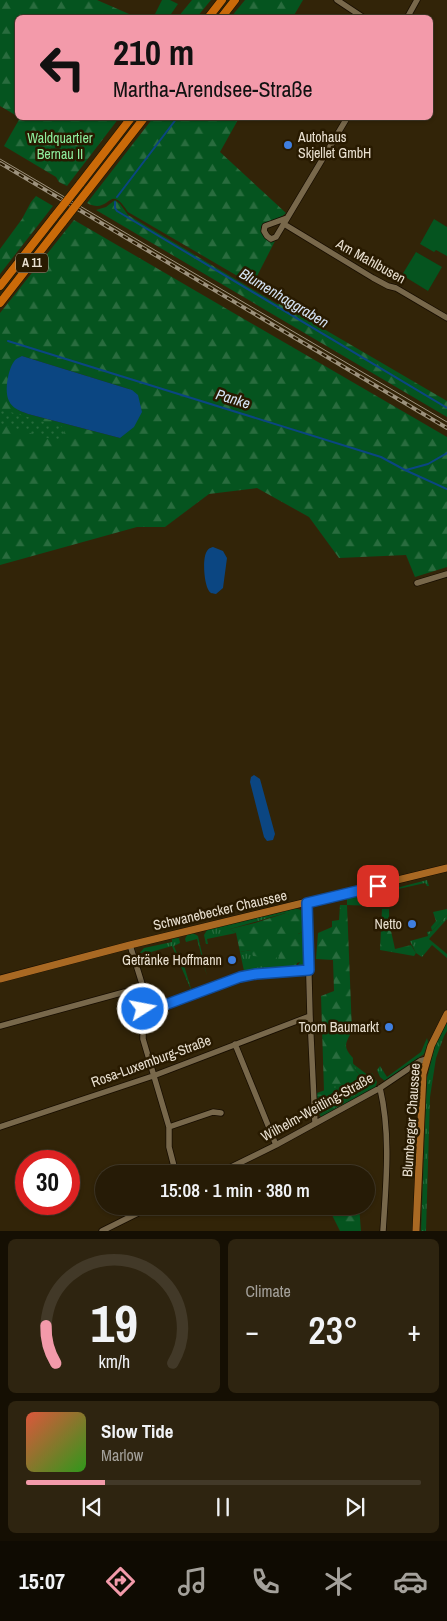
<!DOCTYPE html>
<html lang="en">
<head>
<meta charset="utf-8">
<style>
  body { margin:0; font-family:"Archivo Narrow",sans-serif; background:#2e2410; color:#f1f3f6; height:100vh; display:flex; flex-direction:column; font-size:19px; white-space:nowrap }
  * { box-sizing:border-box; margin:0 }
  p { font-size:16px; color:#a4a19b }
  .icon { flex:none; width:28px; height:28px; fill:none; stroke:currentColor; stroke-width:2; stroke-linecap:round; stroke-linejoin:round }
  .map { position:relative; height:1231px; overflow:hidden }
  .sheet { display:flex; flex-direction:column; gap:8px; padding:8px; background:#150f03; flex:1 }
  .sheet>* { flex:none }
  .guide { position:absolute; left:15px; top:15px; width:418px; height:105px; border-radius:8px; box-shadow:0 1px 4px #0004,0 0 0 1px #423928; background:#f39aaa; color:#111; overflow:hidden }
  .speed { position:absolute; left:15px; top:1150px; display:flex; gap:10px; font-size:25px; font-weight:700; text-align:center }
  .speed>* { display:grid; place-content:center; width:65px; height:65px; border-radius:50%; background:#261b06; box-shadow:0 1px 4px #0004,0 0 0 1px #423928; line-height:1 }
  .speed .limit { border:8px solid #d22; background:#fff; color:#111 }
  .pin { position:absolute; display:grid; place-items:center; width:42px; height:42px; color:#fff; margin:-21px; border-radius:10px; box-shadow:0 2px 8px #0006 }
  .me { position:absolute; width:55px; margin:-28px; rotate:79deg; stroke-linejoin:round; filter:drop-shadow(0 0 4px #0008) }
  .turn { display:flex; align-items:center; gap:18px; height:105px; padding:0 15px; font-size:22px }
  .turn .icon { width:65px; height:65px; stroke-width:2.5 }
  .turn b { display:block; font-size:35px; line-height:42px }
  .big { font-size:38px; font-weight:600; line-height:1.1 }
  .sheet .tile { flex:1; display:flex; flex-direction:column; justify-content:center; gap:8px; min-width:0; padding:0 18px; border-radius:8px; background:#2e2410 }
  .sheet .dial { align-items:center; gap:0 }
  .dial svg { height:130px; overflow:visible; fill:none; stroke:#423928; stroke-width:7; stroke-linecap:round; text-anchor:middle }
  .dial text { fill:#f1f3f6; stroke:none }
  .song { display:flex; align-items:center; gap:15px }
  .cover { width:60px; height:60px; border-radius:8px; background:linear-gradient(135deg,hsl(10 70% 55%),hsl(110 70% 35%)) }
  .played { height:5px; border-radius:2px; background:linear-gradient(90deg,#f39aaa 20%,#423928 20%) }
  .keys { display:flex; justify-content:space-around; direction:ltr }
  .heat { display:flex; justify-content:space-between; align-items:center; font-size:28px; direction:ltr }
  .sheet .tiles { flex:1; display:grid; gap:8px; grid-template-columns:1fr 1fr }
  .tile:last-child { grid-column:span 2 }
  .trip { position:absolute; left:95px; top:1165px; width:280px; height:50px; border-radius:25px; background:#261b06; box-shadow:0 1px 4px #0004,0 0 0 1px #423928; font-weight:600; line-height:50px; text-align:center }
  .dock { display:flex; height:80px; justify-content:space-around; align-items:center; background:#0f0b02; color:#a4a19b }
  .dock .icon { width:35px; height:35px }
  .dock .current { color:#f39aaa }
  .dock b { font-size:22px; color:#f1f3f6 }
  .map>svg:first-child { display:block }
  .grass { fill:url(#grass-tufts) }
  .forest { fill:url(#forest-firs); fill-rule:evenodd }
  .park { fill:url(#park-crowns) }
  .garden { fill:url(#garden-dots) }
  .pitch { fill:#05541f }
  .water { fill:#0b4682 }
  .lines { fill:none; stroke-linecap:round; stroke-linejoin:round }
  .stream { stroke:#0b4682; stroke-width:2 }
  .minor-casing { stroke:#170d00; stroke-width:7 }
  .major-casing { stroke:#170d00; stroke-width:8 }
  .highway-casing { stroke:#170d00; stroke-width:9 }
  .minor { stroke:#78684b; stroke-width:5.5 }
  .major { stroke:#a96923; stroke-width:7 }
  .highway { stroke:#ca6a09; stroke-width:8 }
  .tram { stroke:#9c917c; stroke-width:1 }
  .rail-casing { stroke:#9c917c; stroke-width:4 }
  .rail { stroke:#281a00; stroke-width:2; stroke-dasharray:5.5; stroke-linecap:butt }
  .highway-bridge-casing { stroke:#170d00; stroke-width:9; stroke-linecap:butt }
  .highway-bridge { stroke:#ca6a09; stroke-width:8 }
  .route-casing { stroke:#114b97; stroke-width:12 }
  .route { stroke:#1a73e8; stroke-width:9 }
  .shop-dot { fill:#3f7fe0; stroke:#281a00; stroke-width:2 }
  .labels { text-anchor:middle; stroke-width:5; stroke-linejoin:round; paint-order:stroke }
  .shield { fill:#281a00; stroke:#afa592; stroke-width:1 }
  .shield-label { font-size:12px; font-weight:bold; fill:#e9e0d0 }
  .poi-label { font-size:14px; fill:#e9e0d0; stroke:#281a00; text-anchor:end }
  .park-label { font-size:14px; fill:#8ef09e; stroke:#281a00 }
  .street-label { font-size:14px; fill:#e9e0d0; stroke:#281a00 }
  .water-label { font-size:15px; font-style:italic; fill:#d6e5f7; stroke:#281a00 }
</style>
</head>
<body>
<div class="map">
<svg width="447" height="1231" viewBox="0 0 447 1231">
  <defs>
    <pattern id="grass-tufts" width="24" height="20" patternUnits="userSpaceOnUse" patternTransform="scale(1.25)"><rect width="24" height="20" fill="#05541f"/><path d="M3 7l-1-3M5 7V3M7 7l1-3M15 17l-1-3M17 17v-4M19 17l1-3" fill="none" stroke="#296c3e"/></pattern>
    <pattern id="forest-firs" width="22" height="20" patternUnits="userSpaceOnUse" patternTransform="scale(1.25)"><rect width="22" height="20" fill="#05541f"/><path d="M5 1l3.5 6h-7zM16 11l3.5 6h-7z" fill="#296c3e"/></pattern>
    <pattern id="park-crowns" width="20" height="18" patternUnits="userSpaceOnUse" patternTransform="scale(1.25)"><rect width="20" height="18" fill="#05541f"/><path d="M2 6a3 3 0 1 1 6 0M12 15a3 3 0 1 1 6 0" fill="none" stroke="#296c3e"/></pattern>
    <pattern id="garden-dots" width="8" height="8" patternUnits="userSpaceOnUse" patternTransform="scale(1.25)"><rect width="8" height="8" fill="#05541f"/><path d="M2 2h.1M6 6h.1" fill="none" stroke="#296c3e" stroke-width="1.8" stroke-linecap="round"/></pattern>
  </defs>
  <rect width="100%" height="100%" fill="#322408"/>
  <path class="grass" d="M427 880 429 886H427L425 883 394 890 395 894 387 897 385 896V891Z
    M369 893 373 897V906L347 905V898Z
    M295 908 301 910 305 915 307 961 302 966 296 968 300 962 298 934 302 932 303 917 289 915 285 913C267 918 249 924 230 929L236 933 207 939 208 944H206L204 935 207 930Z
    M447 915V919L429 939 447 954V958L432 945 422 957 416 953 410 941 428 936 427 932 432 931Z
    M193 933 198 936 207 976 197 939 186 942 185 939 187 935Z
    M178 938H179L180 943 174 946 177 954 180 952 192 992 172 946 151 952 152 955 148 957 146 951 139 954 144 948 172 942V939Z
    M251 950 281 956 280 970 244 971 240 952Z
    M447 1022V1031L444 1036 436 1058 430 1097 426 1231H421L427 1078 436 1043Z
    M427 1038 428 1042 424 1054 385 1081 380 1077 377 1070 380 1066 387 1077 421 1052Z
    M352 1063 369 1076 372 1073 377 1082 375 1089 321 1117 320 1115 337 1107 371 1084C362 1079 356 1072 352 1063Z"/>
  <path class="forest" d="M0 0H97L136 17 18 18 17 116 0 106Z
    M192 0H211L197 17H178Z
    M245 0H303L293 17H231Z
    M20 118H119L67 186 59 182 56 177 4 146Z
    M153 118H239L220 152 286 213C280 220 268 219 261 227 262 235 266 241 275 241L254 282 246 281 128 212C108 181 111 216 87 203Z
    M36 196 53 206 0 274V249L22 219 31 202Z
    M115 200 120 204 128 215 277 304H281L447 401V417L96 210 106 207Z
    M74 220 447 437V567L415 577 406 555 339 558 309 517 257 488 209 494 165 527H137L0 565V313ZM22 356 132 390 120 438 28 414 18 410Z
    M447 904V915L432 931 431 927 436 921 433 912 447 909Z
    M340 905H347L352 1031C346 1043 342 1046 353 1058 352 1068 358 1073 364 1080L368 1078 371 1084 337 1107 335 1087 324 1091 321 996 334 991 333 960 316 959 318 933 332 927V921L339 920Z
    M382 909H389V922L395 949 411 945 416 953 414 956 380 950Z
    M299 912 303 917 302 932 298 934C304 943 305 951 303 961L297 963 296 968 280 970 277 964 280 956H278L271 963H266L262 957 253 956 251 950 240 952 236 933 230 929 255 923 286 913 289 915Z
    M336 1164 355 1174H327Z
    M289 1206H359L361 1231H340L332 1215 290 1209Z"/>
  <path class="park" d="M336 1086 337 1107 320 1115 318 1113 317 1093Z"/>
  <path class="garden" d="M0 409 65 428 61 442 0 424Z"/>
  <path class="pitch" d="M162 0H170L178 4 169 17H157L154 16Z
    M434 219 447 227V256L436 250 434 252 420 244Z
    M416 252 442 267 428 291 402 275Z"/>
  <path class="water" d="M22 356 132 390 138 395 142 412 134 427 120 438 28 414C20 411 12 408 9 401 4 392 8 371 13 363 15 359 18 358 22 356Z
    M213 547 223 551 227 558 223 588 216 594C212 593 211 594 209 591 204 584 202 558 207 551 209 548 210 548 213 547Z
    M254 775 260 779 275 834 273 840 267 841 264 837 250 782 251 777Z"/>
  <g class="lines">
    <path class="stream" d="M117 197 177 118
      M115 202V208L117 211 447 408
      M8 341 381 457 405 470 447 489
      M406 470 428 464 447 453"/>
    <g class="minor-casing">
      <path id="minor" d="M337 0 364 18
        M407 18 417 0
        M287 218 265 226 264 231 267 236 271 239 276 237 347 118
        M284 224 373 278 388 286 396 288 447 318
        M417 583 447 574
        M307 903 310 1016 315 1123
        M130 945 143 987V1039L169 1127V1147L176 1174
        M143 1009H154L241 977 256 974 309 970
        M0 1026 143 987
        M235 1044 276 1145
        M380 1088C391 1135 386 1183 383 1231
        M0 1127 153 1076 310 1016
        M169 1127 213 1112 221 1113
        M217 1174 276 1145 380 1088 420 1061 427 1059
        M102 1231 152 1206"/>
    </g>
    <g class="major-casing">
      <path id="major" d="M0 979 130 945 447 868
        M416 1231 423 1074 431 1046 447 1014"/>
    </g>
    <g class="highway-casing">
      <path id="highway" d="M208 18 222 0
        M221 18 235 0
        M80 184 131 118
        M88 190 144 118
        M0 286 54 217
        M0 303 63 222"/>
    </g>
    <use href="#minor" class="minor"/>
    <use href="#major" class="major"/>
    <use href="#highway" class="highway"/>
    <path class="tram" d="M0 159 447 422"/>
    <g class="rail-casing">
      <path id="rail" d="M0 163 447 428"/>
    </g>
    <use href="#rail" class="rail"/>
    <g class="highway-bridge-casing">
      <path id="highway-bridge" d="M54 217 80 184
        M63 222 88 190"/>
    </g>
    <use href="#highway-bridge" class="highway-bridge"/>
  </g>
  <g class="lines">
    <g class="route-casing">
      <path id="route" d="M143 1009H154L240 977 256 974 309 970 307 903 378 886"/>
    </g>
    <use href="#route" class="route"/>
  </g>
  <g class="shop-dot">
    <circle cx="288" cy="145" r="5"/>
    <circle cx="412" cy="924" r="5"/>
    <circle cx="232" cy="960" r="5"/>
    <circle cx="389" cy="1027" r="5"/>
  </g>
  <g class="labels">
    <rect class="shield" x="16" y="253.5" width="32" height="19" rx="4"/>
    <g class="shield-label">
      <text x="32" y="267">A 11</text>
    </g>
    <g class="poi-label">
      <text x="298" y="142" text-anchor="start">Autohaus<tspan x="298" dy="16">Skjellet GmbH</tspan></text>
      <text x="402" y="929">Netto</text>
      <text x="222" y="965">Getränke Hoffmann</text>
      <text x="379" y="1032">Toom Baumarkt</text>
    </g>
    <g class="park-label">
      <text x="60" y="143">Waldquartier<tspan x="60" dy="16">Bernau II</tspan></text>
    </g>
    <g class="street-label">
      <text transform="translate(371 261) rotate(29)" y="5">Am Mahlbusen</text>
      <text transform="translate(220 910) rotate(-13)" y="5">Schwanebecker Chaussee</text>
      <text transform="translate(151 1061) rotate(-20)" y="5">Rosa-Luxemburg-Straße</text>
      <text transform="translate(317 1107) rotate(-29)" y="5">Wilhelm-Weitling-Straße</text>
      <text transform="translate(411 1120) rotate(-86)" y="5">Blumberger Chaussee</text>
    </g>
    <g class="water-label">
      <text transform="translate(284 298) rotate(31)" y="5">Blumenhaggraben</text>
      <text transform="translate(233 399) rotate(17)" y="5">Panke</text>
    </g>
  </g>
</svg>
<div class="speed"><div class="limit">30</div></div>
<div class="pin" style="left:378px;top:886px;background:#d93025"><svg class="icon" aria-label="arrive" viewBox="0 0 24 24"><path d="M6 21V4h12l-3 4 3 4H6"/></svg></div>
<svg class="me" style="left:143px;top:1009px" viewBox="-20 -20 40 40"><circle r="17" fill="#1a73e8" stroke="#fff" stroke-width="3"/><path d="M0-11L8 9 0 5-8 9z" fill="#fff"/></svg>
<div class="trip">15:08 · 1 min · 380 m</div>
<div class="guide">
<div class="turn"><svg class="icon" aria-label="left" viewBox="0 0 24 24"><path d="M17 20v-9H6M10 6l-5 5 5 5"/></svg><div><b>210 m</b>Martha-Arendsee-Straße</div></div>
</div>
</div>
<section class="sheet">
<div class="tiles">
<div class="tile dial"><svg viewBox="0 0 100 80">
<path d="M14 69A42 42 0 1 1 86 69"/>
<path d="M14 69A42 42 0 0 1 8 46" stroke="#f39aaa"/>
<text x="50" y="56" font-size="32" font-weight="700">19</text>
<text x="50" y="72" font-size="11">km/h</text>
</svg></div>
<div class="tile"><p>Climate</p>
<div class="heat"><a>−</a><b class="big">23°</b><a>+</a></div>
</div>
<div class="tile">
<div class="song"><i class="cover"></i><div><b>Slow Tide</b><p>Marlow</p></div></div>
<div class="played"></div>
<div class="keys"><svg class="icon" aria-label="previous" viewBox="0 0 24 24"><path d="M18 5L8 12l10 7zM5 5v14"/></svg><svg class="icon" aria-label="pause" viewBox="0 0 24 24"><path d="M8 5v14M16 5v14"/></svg><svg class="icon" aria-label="next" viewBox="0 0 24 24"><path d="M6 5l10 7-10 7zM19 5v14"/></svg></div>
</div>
</div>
</section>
<nav class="dock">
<b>15:07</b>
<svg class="icon current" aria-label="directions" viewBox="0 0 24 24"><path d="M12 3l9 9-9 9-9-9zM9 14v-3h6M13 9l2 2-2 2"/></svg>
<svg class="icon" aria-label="music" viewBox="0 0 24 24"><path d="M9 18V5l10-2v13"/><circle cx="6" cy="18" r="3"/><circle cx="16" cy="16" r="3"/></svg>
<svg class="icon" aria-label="phone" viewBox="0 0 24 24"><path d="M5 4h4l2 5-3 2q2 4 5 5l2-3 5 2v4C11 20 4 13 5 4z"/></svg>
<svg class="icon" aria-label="climate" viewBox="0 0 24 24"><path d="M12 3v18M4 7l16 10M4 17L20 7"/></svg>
<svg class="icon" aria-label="car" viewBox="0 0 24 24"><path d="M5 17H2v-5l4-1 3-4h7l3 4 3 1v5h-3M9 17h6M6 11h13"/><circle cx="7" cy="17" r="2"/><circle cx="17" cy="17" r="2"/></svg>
</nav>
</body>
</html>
